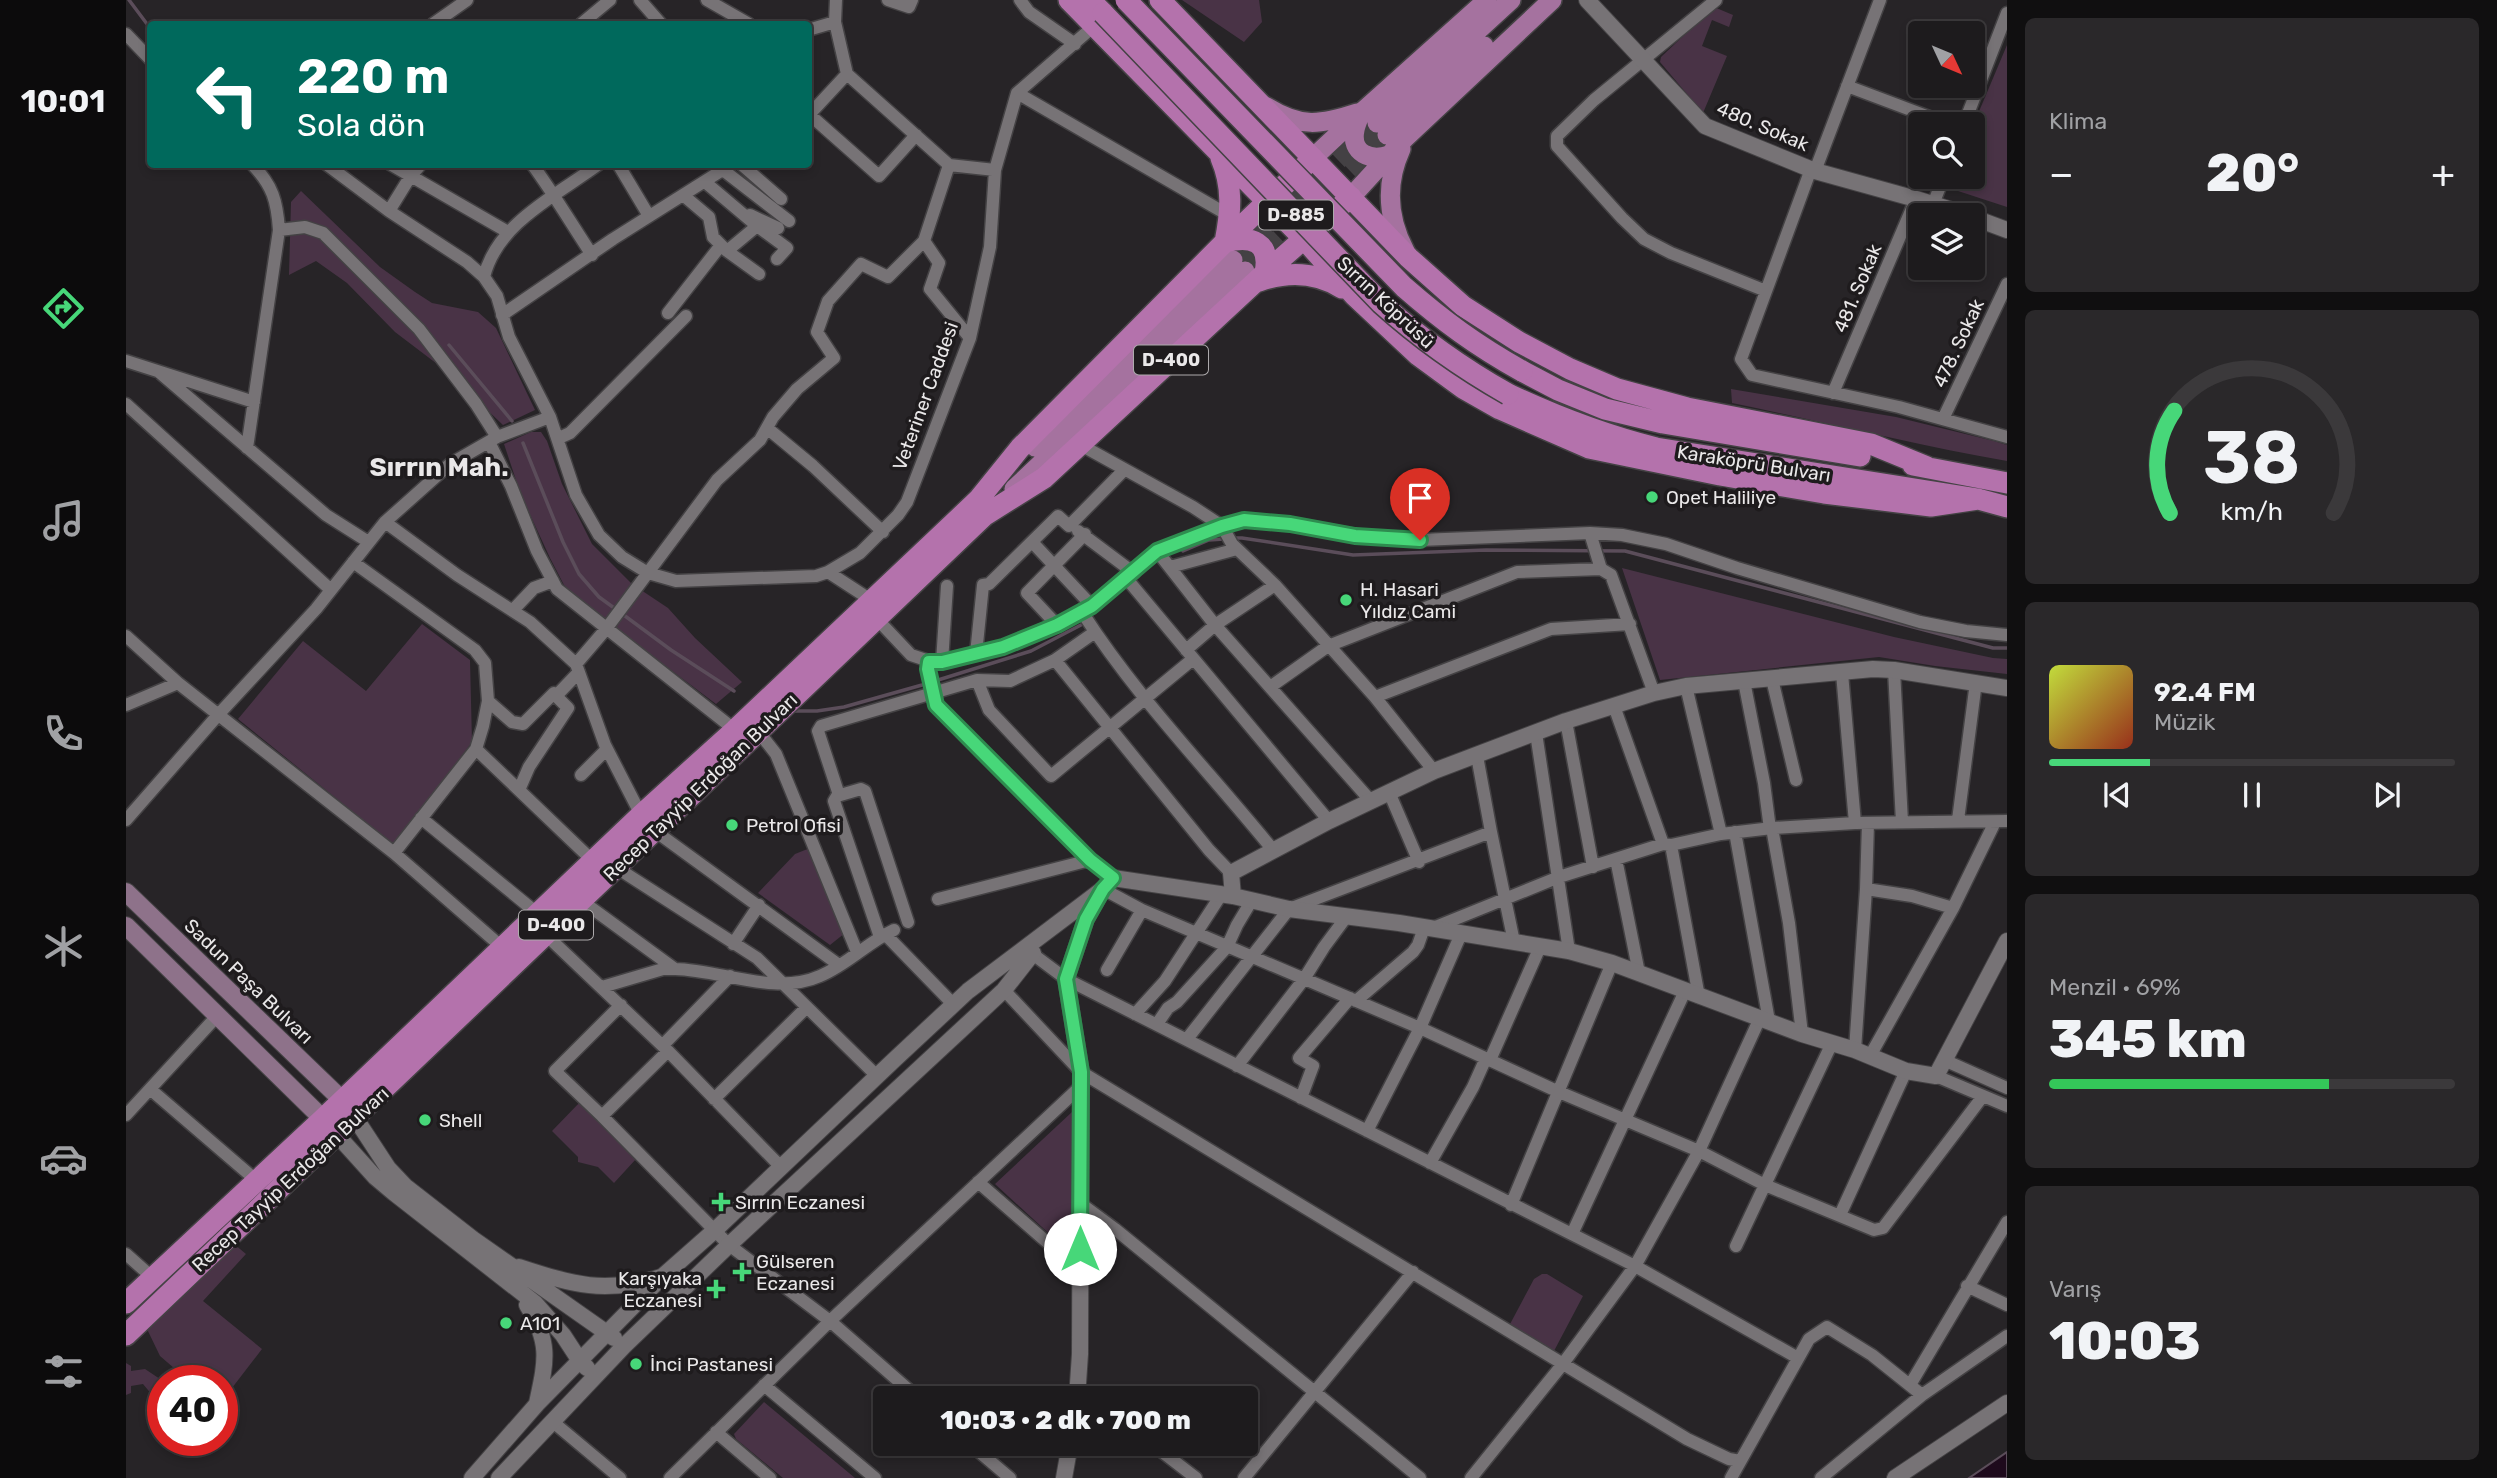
<!DOCTYPE html>
<html lang="tr">
<head>
<meta charset="utf-8">
<style>
  body { margin:0; font-family:Rubik,sans-serif; background:#2a282a; color:#f1f3f6; height:100vh; display:flex; flex-direction:column; font-size:26px; white-space:nowrap }
  * { box-sizing:border-box; margin:0 }
  p { font-size:23px; color:#a0a1a4 }
  .icon { flex:none; width:38px; height:38px; fill:none; stroke:currentColor; stroke-width:2; stroke-linecap:round; stroke-linejoin:round }
  .map { position:relative; flex:1; overflow:hidden }
  .drawer { display:flex; flex-direction:column; gap:18px; padding:18px; background:#100f10; width:490px }
  .drawer>* { flex:none }
  .guide { position:absolute; left:21px; top:21px; width:665px; height:147px; border-radius:7px; box-shadow:0 4px 10px #0003,0 0 0 2px #3b393b; background:#00695c; color:#fff; overflow:hidden }
  .needle { width:46px; rotate:134deg }
  .tools { position:absolute; left:1782px; top:21px; display:grid; gap:14px }
  .tools a { display:grid; place-items:center; width:77px; height:77px; border-radius:7px; background:#1d1b1d; box-shadow:0 4px 10px #0003,0 0 0 2px #3b393b; font-size:35px }
  .speed { position:absolute; left:21px; top:1365px; display:flex; gap:14px; font-size:35px; font-weight:700; text-align:center }
  .speed>* { display:grid; place-content:center; width:91px; height:91px; border-radius:50%; background:#1d1b1d; box-shadow:0 4px 10px #0003,0 0 0 2px #3b393b; line-height:1 }
  .speed .limit { border:10px solid #d22; background:#fff; color:#111 }
  .pin { position:absolute; display:grid; place-items:center; width:60px; height:60px; color:#fff; margin:-72px -30px; border-radius:50% 50% 50% 0; rotate:-45deg; box-shadow:0 0 7px #0007 }
  .pin .icon { rotate:45deg }
  .me { position:absolute; width:77px; margin:-38px; rotate:0deg; stroke-linejoin:round; filter:drop-shadow(0 0 5px #0008) }
  .turn { display:flex; align-items:center; gap:24px; height:147px; padding:0 35px; font-size:32px }
  .turn .icon { width:91px; height:91px; stroke-width:2.5 }
  .turn b { display:block; font-size:49px; line-height:60px }
  .big { font-size:52px; font-weight:800; line-height:1.1 }
  .drawer .widget { flex:1; display:flex; flex-direction:column; justify-content:center; gap:10px; min-width:0; padding:0 24px; border-radius:10px; background:#2a282a }
  .drawer .dial { align-items:center; gap:0 }
  .dial svg { height:182px; overflow:visible; fill:none; stroke:#3b393b; stroke-width:7; stroke-linecap:round; text-anchor:middle }
  .dial text { fill:#f1f3f6; stroke:none }
  .song { display:flex; align-items:center; gap:21px }
  .cover { width:84px; height:84px; border-radius:10px; background:linear-gradient(135deg,hsl(70 70% 55%),hsl(10 70% 35%)) }
  .played { height:7px; border-radius:4px; background:linear-gradient(90deg,#47d779 25%,#3b393b 25%) }
  .keys { display:flex; justify-content:space-around; direction:ltr }
  .heat { display:flex; justify-content:space-between; align-items:center; font-size:38px; direction:ltr }
  .charge { height:10px; border-radius:5px; background:linear-gradient(90deg,#34c759 69%,#3b393b 0) }
  .trip { position:absolute; left:747px; top:1386px; width:385px; height:70px; border-radius:7px; background:#1d1b1d; box-shadow:0 4px 10px #0003,0 0 0 2px #3b393b; font-weight:800; line-height:70px; text-align:center }
  main { display:flex; flex:1; min-height:0 }
  .tab-bar { display:flex; flex-direction:column; width:126px; justify-content:space-around; align-items:center; background:#0c0b0c; color:#a0a1a4 }
  .tab-bar .icon { width:49px; height:49px }
  .tab-bar .current { color:#47d779 }
  .tab-bar b { font-size:32px; color:#f1f3f6 }
  .map>svg:first-child { display:block }
  .green { fill:#493346 }
  .water { fill:#1e0a1c; stroke:#5b4d5a; stroke-width:2 }
  .lines { fill:none; stroke-linecap:round; stroke-linejoin:round }
  .stream { stroke:#5b4d5a; stroke-width:3.5 }
  .primary-tunnel { stroke:#444144; stroke-width:19; stroke-dasharray:19 10; stroke-linecap:butt }
  .minor-casing { stroke:#444244; stroke-width:15 }
  .tertiary-casing { stroke:#444244; stroke-width:18 }
  .secondary-casing { stroke:#444244; stroke-width:20 }
  .primary-casing { stroke:#444244; stroke-width:22 }
  .trunk-casing { stroke:#444244; stroke-width:24 }
  .minor { stroke:#777376; stroke-width:12 }
  .tertiary { stroke:#777376; stroke-width:16 }
  .secondary { stroke:#8e728a; stroke-width:18 }
  .primary { stroke:#a5729f; stroke-width:19 }
  .trunk { stroke:#b472ac; stroke-width:21 }
  .trunk-bridge-casing { stroke:#444244; stroke-width:24; stroke-linecap:butt }
  .trunk-bridge { stroke:#b472ac; stroke-width:21 }
  .route-casing { stroke:#2e8c4f; stroke-width:18 }
  .route { stroke:#47d779; stroke-width:12 }
  .poi-dot { fill:#47d779; stroke:#1e1b1d; stroke-width:2.5 }
  .labels { text-anchor:middle; stroke-width:7; stroke-linejoin:round; paint-order:stroke }
  .shield { fill:#1e1b1d; stroke:#adaaac; stroke-width:2 }
  .shield-label { font-size:18px; font-weight:bold; fill:#eae8e9 }
  .street-label { font-size:19px; fill:#eae8e9; stroke:#1e1b1d }
  .poi-label { font-size:19px; fill:#eae8e9; stroke:#1e1b1d; text-anchor:start }
  .district-label { font-size:26px; font-weight:bold; fill:#eae8e9; stroke:#1e1b1d }
</style>
</head>
<body>
<main>
<nav class="tab-bar">
<b>10:01</b>
<svg class="icon current" aria-label="directions" viewBox="0 0 24 24"><path d="M12 3l9 9-9 9-9-9zM9 14v-3h6M13 9l2 2-2 2"/></svg>
<svg class="icon" aria-label="music" viewBox="0 0 24 24"><path d="M9 18V5l10-2v13"/><circle cx="6" cy="18" r="3"/><circle cx="16" cy="16" r="3"/></svg>
<svg class="icon" aria-label="phone" viewBox="0 0 24 24"><path d="M5 4h4l2 5-3 2q2 4 5 5l2-3 5 2v4C11 20 4 13 5 4z"/></svg>
<svg class="icon" aria-label="climate" viewBox="0 0 24 24"><path d="M12 3v18M4 7l16 10M4 17L20 7"/></svg>
<svg class="icon" aria-label="car" viewBox="0 0 24 24"><path d="M5 17H2v-5l4-1 3-4h7l3 4 3 1v5h-3M9 17h6M6 11h13"/><circle cx="7" cy="17" r="2"/><circle cx="17" cy="17" r="2"/></svg>
<svg class="icon" aria-label="filters" viewBox="0 0 24 24"><path d="M4 7h16M4 17h16"/><circle cx="9" cy="7" r="2"/><circle cx="15" cy="17" r="2"/></svg>
</nav>
<div class="map">
<svg width="1881" height="1478" viewBox="0 0 1881 1478">
  <rect width="100%" height="100%" fill="#272427"/>
  <path class="green" d="M1056 0H1133L1136 22 1118 42Z
    M1588 7 1607 15 1603 27 1586 20 1576 46 1601 56 1577 113 1534 62 1535 57Z
    M1881 45V207L1832 191 1823 183 1826 177H1846V128Z
    M175 191 254 267 289 292 306 303 352 312 370 328 409 410 377 425 319 370 269 332 221 283 190 261 163 275 165 202Z
    M1605 389 1770 417 1868 441 1881 445V461C1789 445 1698 422 1606 403Z
    M405 432H415L421 441 436 484 466 544 506 584 542 608 569 638 616 682 590 704 456 603 438 585 424 558 395 495 378 444Z
    M1496 568 1768 637 1867 658 1881 659V674L1809 666 1753 657 1534 680Z
    M296 624 344 660 346 742 268 845 112 719 177 641 240 691Z
    M684 848 719 933 704 945 632 893 669 854Z
    M455 1101 510 1159 488 1183 472 1167 452 1162V1157L426 1131Z
    M946 1112 950 1231H940V1244L931 1241 869 1184Z
    M108 1244 120 1254 77 1301 136 1349 96 1401V1381H63L34 1356 20 1327Z
    M1416 1274H1421L1457 1296 1428 1351 1383 1326 1408 1279Z
    M0 1363 5 1366V1371L19 1369 37 1381V1408L17 1384 5 1386V1393L0 1395Z
    M638 1402 729 1478H657L610 1439 608 1434Z"/>
  <path class="water" d="M1881 1452V1478H1843Z"/>
  <g class="lines">
    <path class="stream" d="M3 0 24 28
      M323 345 386 421
      M397 443 437 542 453 574 473 597 495 613 545 650 608 691
      M1106 538H1116L1227 555 1360 550 1499 551 1867 648H1881
      M1057 551 1083 540 1098 539
      M664 711H691L718 707 796 685 905 651 955 625"/>
    <path class="primary-tunnel" d="M1107 260 1251 123
      M1119 271 1261 135"/>
    <g class="minor-casing">
      <path id="minor" d="M514 0 535 24
        M581 0 623 24
        M762 0 783 7 786 0
        M894 0 903 12 949 44
        M1590 0 1468 100 1431 136V146L1496 218 1518 239 1545 253 1640 291
        M709 22 710 0
        M307 24 341 0
        M455 24 484 0
        M682 30 709 22 721 74 823 165 869 170
        M0 34 24 59
        M1721 86 1822 124
        M891 93 1104 216
        M684 115 753 176 790 135
        M682 116 721 74
        M1838 124 1881 13
        M200 164 263 211 341 262 358 277 371 296 383 337 424 417 450 495 473 535 496 557 522 573 550 581 690 576 702 572 745 600
        M264 164 382 232
        M406 164C428 194 446 225 466 255
        M492 164 523 216
        M615 164 655 199
        M1685 169 1615 359 1626 375 1773 407 1881 437
        M597 170 663 221
        M1689 171 1754 0
        M579 182 631 226 601 251
        M557 195 583 217 587 237 601 251 633 274
        M1807 204 1818 177
        M263 211 284 177 295 164
        M624 215 652 228
        M631 226 661 248 651 259
        M153 230 179 227 197 233 293 329 350 404 371 437
        M798 241 813 263 804 289 844 338
        M358 277C371 223 431 195 473 164
        M542 313 595 245
        M376 315 487 239 606 164
        M0 361 128 402
        M33 372 200 515 241 541
        M1707 393 1790 199
        M0 404 205 590
        M1817 419 1881 284
        M641 428 687 466 757 532
        M433 438 444 433 560 316
        M363 442 385 486 411 551 431 589 609 730
        M953 444 1067 507 1096 526 1106 544 1149 585 1249 697 1308 771
        M121 448 153 230C151 201 147 186 126 164
        M259 522 331 575 404 622 450 664 479 745 515 815
        M952 531 1008 573
        M1464 533 1475 569
        M907 543 966 606
        M1031 551 1089 625 1244 800
        M227 562 349 650 359 663 362 701 357 726 350 749 268 853
        M1044 567 1111 549
        M702 572 734 553 772 515 781 502 806 437 844 338 864 247 869 170 891 93 968 26
        M1001 579 1203 821
        M387 610 408 588 427 581
        M956 612C1011 698 1083 771 1147 850
        M751 619 785 655 803 661 816 662 877 647 931 625 966 606 1031 551 1096 526 1118 521 1164 524 1229 535 1294 540 1464 533 1496 535 1540 544 1611 568 1794 622 1840 631 1881 635
        M931 625 901 593 959 534
        M0 636 52 683 268 853 377 948
        M1060 650 1089 625 1149 585
        M850 654 857 585 863 584 932 516 943 526 998 470
        M929 660 1083 850 1105 873
        M803 661 802 669 810 705 964 860 987 878
        M816 662 821 586
        M450 664 480 629 591 480 634 440 647 417 671 389 708 358 691 332 702 301 735 264 762 277 798 241 823 165
        M1768 670 1776 822
        M1716 673 1729 823
        M1646 679 1670 780
        M851 680 863 710 925 776 1067 659
        M1618 681 1638 783 1644 829
        M1560 686 1595 834
        M1144 687 1202 646 1391 572 1475 569 1485 575 1528 693
        M1249 697 1425 629 1504 624
        M362 701 386 722 397 724 428 693 430 696
        M0 705 52 683
        M1488 706 1537 844
        M1440 721 1467 867
        M632 731 650 754 731 952
        M1410 733 1443 951
        M350 749 467 861
        M1351 756 1365 832 1388 942
        M455 775 481 749
        M393 790 403 767 442 708 430 696 453 672
        M1263 792 1293 862
        M713 795 692 731 695 726 851 680 884 681 929 660 969 632
        M295 818 412 914
        M0 820 92 715 190 609 259 522 324 464 371 437 424 417
        M1832 820 1850 682
        M1646 828 1663 923 1676 1034
        M529 831 713 965
        M1609 832 1643 1021
        M1545 845 1573 997
        M1490 859 1513 973
        M491 868 631 958 751 1076
        M977 889 1016 910 1294 1028 1433 1092 1573 1151 1639 1185 1748 1230 1757 1228 1857 1096
        M1740 889 1786 896 1827 908
        M812 899 964 860
        M456 901 549 969
        M1307 928 1433 877 1537 844 1545 845 1595 834 1646 828 1729 823 1881 821
        M759 934 828 1005
        M420 935 542 1051 655 1167
        M754 937 708 801 711 796 735 789 739 791 782 922
        M607 944 633 905
        M900 949 940 979 1509 1266 1672 1358
        M981 970 1016 910
        M476 987 537 969H549C596 970 649 996 694 976 721 965 742 942 768 930
        M878 990 955 1072 1561 1439 1603 1459 1614 1461
        M1230 1001 1287 952 1292 945 1298 928
        M495 1005 429 1071 476 1116 603 1245 704 1321 792 1398
        M1009 1014 1039 981 1095 895
        M1031 1024 1042 1008 1051 1002 1101 947 1111 925 1126 900
        M1061 1039 1163 909 1365 832
        M537 1045 604 976
        M1729 1050 1740 889 1742 823
        M1744 1056 1827 908 1869 822
        M1364 1060 1414 947
        M1818 1060 1881 1088
        M1111 1066 1178 979 1198 947 1221 916
        M1810 1076 1881 1106
        M24 1089 131 1181
        M1175 1098 1187 1066 1173 1058 1224 998
        M588 1099 681 1007
        M0 1115 92 1015
        M476 1116 542 1051
        M1241 1131 1294 1028 1335 934
        M1304 1163 1347 1087 1360 1058
        M852 1182 954 1271
        M954 1203 989 1229 1294 1478
        M1385 1205 1486 963
        M1714 1215 1780 1071
        M1446 1234 1559 991
        M1610 1246 1706 1043
        M0 1254 27 1278
        M1841 1286 1881 1305
        M638 1385 749 1478
        M1784 1385 1881 1222
        M953 1388 966 1398
        M427 1422 494 1478
        M590 1432 644 1478
        M844 1444 884 1478
        M1026 1444 1070 1478
        M544 1478 704 1321 954 1087
        M1118 1478 1287 1272
        M1345 1478 1436 1365 1509 1266 1573 1151 1634 1018
        M1605 1478 1683 1339 1701 1327 1746 1355 1796 1395
        M1695 1478 1796 1395 1881 1336"/>
    </g>
    <g class="tertiary-casing">
      <path id="tertiary" d="M1461 0 1579 126 1689 171 1790 199 1842 215
        M1846 217 1881 230
        M1107 896 1105 873 1203 821 1308 771 1440 721 1528 693 1560 686 1747 669 1768 670 1881 688
        M224 1110 262 1168 279 1186 347 1239 488 1338
        M203 1126 249 1177 268 1193 409 1303 437 1335 454 1361 461 1368
        M393 1267C448 1285 478 1294 535 1277
        M401 1305C425 1343 420 1361 411 1403
        M951 1398 954 1354 955 1072 940 979 960 919 974 894
        M346 1478 411 1404 537 1276 588 1231 768 1060 842 991 977 889 987 878 1107 896 1163 909 1273 923 1443 951 1486 963 1676 1034 1729 1050 1780 1071 1810 1076 1881 941
        M373 1478 498 1346 603 1245 878 990 907 953
        M938 1478 944 1444
        M1769 1478 1881 1403"/>
    </g>
    <g class="secondary-casing">
      <path id="secondary" d="M0 892 216 1100
        M0 926 197 1119"/>
    </g>
    <g class="primary-casing">
      <path id="primary" d="M1141 107C1175 128 1194 125 1231 113
        M1235 113C1233 118 1230 124 1229 130 1224 154 1245 161 1263 155
        M1251 123 1385 0
        M1261 135 1358 46
        M1275 149C1259 184 1261 217 1279 251
        M1187 158 1236 112 1361 0
        M1225 197 1279 138 1426 0
        M909 447 1107 260
        M888 489 1119 271"/>
    </g>
    <g class="trunk-casing">
      <path id="trunk" d="M943 0 1179 240 1228 295 1292 355 1337 388 1374 409 1463 448 1594 475 1698 493 1805 506 1852 499
        M964 0 977 13
        M1034 0 1283 258 1337 306 1393 342 1444 369 1491 389 1561 408 1745 444 1801 467
        M1095 158C1107 186 1105 212 1099 242
        M1099 242C1126 235 1145 242 1139 273
        M1133 281C1162 271 1190 272 1216 288
        M1396 371 1432 390 1479 409 1537 423 1734 456
        M1382 394C1431 417 1478 435 1530 448L1852 499 1881 507
        M1787 465 1881 483
        M0 1303 197 1119 515 815 609 730 852 500 894 448 1099 242 1187 158
        M0 1335 859 515 918 478 1139 273 1225 197"/>
    </g>
    <use href="#minor" class="minor"/>
    <use href="#tertiary" class="tertiary"/>
    <use href="#secondary" class="secondary"/>
    <use href="#primary" class="primary"/>
    <use href="#trunk" class="trunk"/>
    <g class="trunk-bridge-casing">
      <path id="trunk-bridge" d="M1000 0 1278 287C1317 321 1351 346 1396 371
        M977 13 1255 303C1295 339 1336 368 1382 394"/>
    </g>
    <use href="#trunk-bridge" class="trunk-bridge"/>
  </g>
  <g class="lines">
    <g class="route-casing">
      <path id="route" d="M954 1249 955 1072 940 979 960 919 977 889 987 878 964 860 810 705 802 669 803 662H816L877 647 931 625 966 606 1031 551 1096 526 1118 520 1164 524 1229 536 1294 540"/>
    </g>
    <use href="#route" class="route"/>
  </g>
  <g class="poi-dot">
    <circle cx="1526" cy="497" r="7"/>
    <circle cx="1220" cy="600" r="7"/>
    <circle cx="606" cy="825" r="7"/>
    <circle cx="299" cy="1120" r="7"/>
    <path d="M591.5 1191.5h7v7h7v7h-7v7h-7v-7h-7v-7h7z"/>
    <path d="M612.5 1261.5h7v7h7v7h-7v7h-7v-7h-7v-7h7z"/>
    <path d="M586.5 1278.5h7v7h7v7h-7v7h-7v-7h-7v-7h7z"/>
    <circle cx="380" cy="1323" r="7"/>
    <circle cx="510" cy="1364" r="7"/>
  </g>
  <g class="labels">
    <g class="shield">
      <rect x="1133" y="200.5" width="74" height="29" rx="5"/>
      <rect x="1008" y="345.5" width="74" height="29" rx="5"/>
      <rect x="393" y="910.5" width="74" height="29" rx="5"/>
    </g>
    <g class="shield-label">
      <text x="1170" y="221">D-885</text>
      <text x="1045" y="366">D-400</text>
      <text x="430" y="931">D-400</text>
    </g>
    <g class="street-label">
      <text transform="translate(1637 126) rotate(23)" y="7">480. Sokak</text>
      <text transform="translate(1731 288) rotate(-67)" y="7">481. Sokak</text>
      <text transform="translate(1260 302) rotate(43)" y="7">Sırrın Köprüsü</text>
      <text transform="translate(1832 343) rotate(-65)" y="7">478. Sokak</text>
      <text transform="translate(799 396) rotate(-70)" y="7">Veteriner Caddesi</text>
      <text transform="translate(1628 463) rotate(9)" y="7">Karaköprü Bulvarı</text>
      <text transform="translate(574 787) rotate(-44)" y="7">Recep Tayyip Erdoğan Bulvarı</text>
      <text transform="translate(123 981) rotate(44)" y="7">Sadun Paşa Bulvarı</text>
      <text transform="translate(164 1179) rotate(-43)" y="7">Recep Tayyip Erdoğan Bulvarı</text>
    </g>
    <g class="poi-label">
      <text x="1540" y="504">Opet Haliliye</text>
      <text x="1234" y="596">H. Hasari<tspan x="1234" dy="22">Yıldız Cami</tspan></text>
      <text x="620" y="832">Petrol Ofisi</text>
      <text x="313" y="1127">Shell</text>
      <text x="609" y="1209">Sırrın Eczanesi</text>
      <text x="630" y="1268">Gülseren<tspan x="630" dy="22">Eczanesi</tspan></text>
      <text x="576" y="1285" text-anchor="end">Karşıyaka<tspan x="576" dy="22">Eczanesi</tspan></text>
      <text x="394" y="1330">A101</text>
      <text x="524" y="1371">İnci Pastanesi</text>
    </g>
    <g class="district-label">
      <text x="313" y="476">Sırrın Mah.</text>
    </g>
  </g>
</svg>
<div class="tools">
<a><svg class="needle" viewBox="-14 -14 28 28"><path d="M0-13l5 13h-10z" fill="#e53935"/><path d="M0 13l5-13h-10z" fill="#a0a1a4"/></svg></a>
<a><svg class="icon" aria-label="search" viewBox="0 0 24 24"><circle cx="10" cy="10" r="6"/><path d="M15 15l6 6"/></svg></a>
<a><svg class="icon" aria-label="layers" viewBox="0 0 24 24"><path d="M12 4l9 5-9 5-9-5zM3 14l9 5 9-5"/></svg></a>
</div>
<div class="speed"><div class="limit">40</div></div>
<div class="pin" style="left:1294px;top:540px;background:#d93025"><svg class="icon" aria-label="arrive" viewBox="0 0 24 24"><path d="M6 21V4h12l-3 4 3 4H6"/></svg></div>
<svg class="me" style="left:954px;top:1249px" viewBox="-20 -20 40 40"><circle r="19" fill="#fff"/><path d="M0-13L10 11 0 6-10 11z" fill="#47d779"/></svg>
<div class="trip">10:03 · 2 dk · 700 m</div>
<div class="guide">
<div class="turn"><svg class="icon" aria-label="left" viewBox="0 0 24 24"><path d="M17 20v-9H6M10 6l-5 5 5 5"/></svg><div><b>220 m</b>Sola dön</div></div>
</div>
</div>
<section class="drawer">
<div class="widget"><p>Klima</p>
<div class="heat"><a>−</a><b class="big">20°</b><a>+</a></div>
</div>
<div class="widget dial"><svg viewBox="0 0 100 80">
<path d="M14 69A42 42 0 1 1 86 69"/>
<path d="M14 69A42 42 0 0 1 16 24" stroke="#47d779"/>
<text x="50" y="56" font-size="32" font-weight="700">38</text>
<text x="50" y="72" font-size="11">km/h</text>
</svg></div>
<div class="widget">
<div class="song"><i class="cover"></i><div><b>92.4 FM</b><p>Müzik</p></div></div>
<div class="played"></div>
<div class="keys"><svg class="icon" aria-label="previous" viewBox="0 0 24 24"><path d="M18 5L8 12l10 7zM5 5v14"/></svg><svg class="icon" aria-label="pause" viewBox="0 0 24 24"><path d="M8 5v14M16 5v14"/></svg><svg class="icon" aria-label="next" viewBox="0 0 24 24"><path d="M6 5l10 7-10 7zM19 5v14"/></svg></div>
</div>
<div class="widget"><p>Menzil · 69%</p><b class="big">345 km</b><div class="charge"></div></div>
<div class="widget"><p>Varış</p><b class="big">10:03</b></div>
</section>
</main>
</body>
</html>
